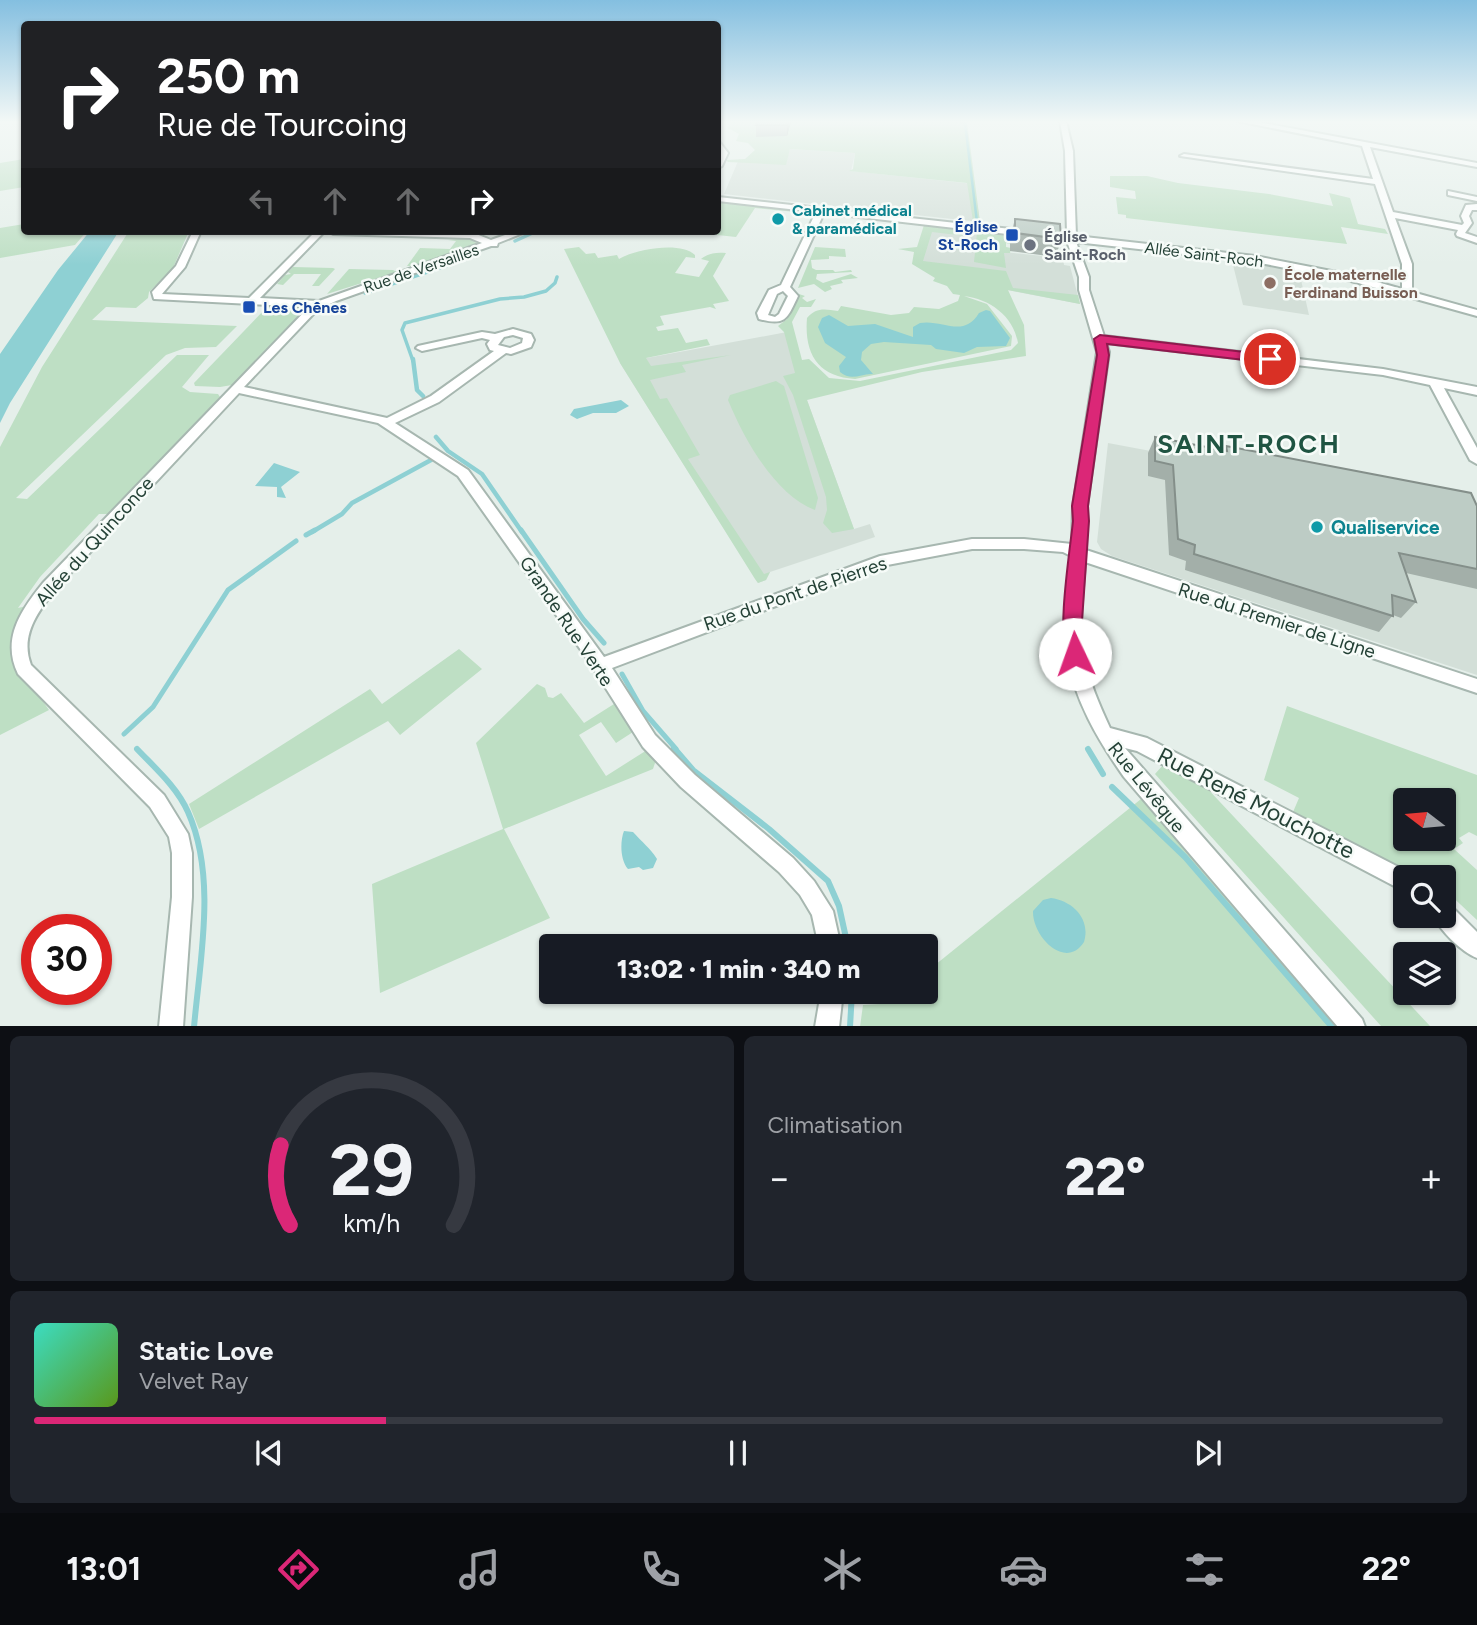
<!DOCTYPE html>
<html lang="fr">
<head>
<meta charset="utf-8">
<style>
  body { margin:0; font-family:Figtree,sans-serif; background:#20242c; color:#f1f3f6; height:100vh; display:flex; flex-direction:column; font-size:26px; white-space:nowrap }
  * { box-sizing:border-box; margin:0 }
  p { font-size:23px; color:#9ea1a6 }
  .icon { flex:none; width:38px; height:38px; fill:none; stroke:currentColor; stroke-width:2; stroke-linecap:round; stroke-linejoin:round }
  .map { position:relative; height:1026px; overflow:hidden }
  .sheet { display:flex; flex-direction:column; gap:10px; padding:10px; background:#0d0f14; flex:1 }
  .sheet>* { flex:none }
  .guide { position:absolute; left:21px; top:21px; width:700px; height:214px; border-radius:7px; box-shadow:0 2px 5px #0004; background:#202124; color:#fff; overflow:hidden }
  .needle { width:46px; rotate:286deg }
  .buttons { position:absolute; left:1393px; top:788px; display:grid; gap:14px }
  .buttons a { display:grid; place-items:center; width:63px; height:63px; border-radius:7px; background:#171b24; box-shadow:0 2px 5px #0004; font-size:35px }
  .speed { position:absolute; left:21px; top:914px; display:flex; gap:14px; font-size:35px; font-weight:700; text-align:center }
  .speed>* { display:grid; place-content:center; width:91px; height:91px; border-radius:50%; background:#171b24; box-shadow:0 2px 5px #0004; line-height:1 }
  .speed .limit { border:10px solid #d22; background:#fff; color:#111 }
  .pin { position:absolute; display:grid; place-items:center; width:60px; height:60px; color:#fff; margin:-30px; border:4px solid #fff; border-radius:50%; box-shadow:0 2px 7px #0007 }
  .me { position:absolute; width:77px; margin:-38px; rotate:357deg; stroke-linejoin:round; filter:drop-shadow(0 0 5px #0008) }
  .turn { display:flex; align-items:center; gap:24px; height:147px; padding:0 21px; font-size:32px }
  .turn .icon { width:91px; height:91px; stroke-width:2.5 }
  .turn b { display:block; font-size:49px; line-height:60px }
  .lanes { display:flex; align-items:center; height:66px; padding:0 21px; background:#0003; justify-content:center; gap:35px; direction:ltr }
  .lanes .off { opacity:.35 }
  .big { font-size:52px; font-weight:800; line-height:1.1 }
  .sheet .tile { flex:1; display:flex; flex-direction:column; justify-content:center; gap:10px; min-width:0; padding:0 24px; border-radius:10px; background:#20242c }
  .sheet .dial { align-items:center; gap:0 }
  .dial svg { height:182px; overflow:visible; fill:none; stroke:#363941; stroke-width:7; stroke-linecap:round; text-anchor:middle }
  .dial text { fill:#f1f3f6; stroke:none }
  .song { display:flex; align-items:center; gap:21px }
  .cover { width:84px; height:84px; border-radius:10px; background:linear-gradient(135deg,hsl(170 70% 55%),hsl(90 70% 35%)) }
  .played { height:7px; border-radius:4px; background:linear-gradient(90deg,#db2777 25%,#363941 25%) }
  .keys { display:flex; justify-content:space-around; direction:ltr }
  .heat { display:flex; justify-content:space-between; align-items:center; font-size:38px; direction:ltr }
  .sheet .tiles { flex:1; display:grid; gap:10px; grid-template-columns:1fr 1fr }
  .tile:last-child { grid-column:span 2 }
  .trip { position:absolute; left:539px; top:934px; width:399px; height:70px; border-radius:7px; background:#171b24; box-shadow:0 2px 5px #0004; font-weight:800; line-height:70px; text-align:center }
  .dock { display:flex; height:112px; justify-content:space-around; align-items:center; background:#090b0e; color:#9ea1a6 }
  .dock .icon { width:49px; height:49px }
  .dock .on { color:#db2777 }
  .dock b { font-size:32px; color:#f1f3f6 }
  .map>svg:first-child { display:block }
  .built { fill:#d3dfd8 }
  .green { fill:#bedfc4; fill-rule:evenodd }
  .water { fill:#8ed0d3 }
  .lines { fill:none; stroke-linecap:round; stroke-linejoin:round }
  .stream-far4 { stroke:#8ed0d3; stroke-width:2.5 }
  .stream-far3 { stroke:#8ed0d3; stroke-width:3.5 }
  .stream-far2 { stroke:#8ed0d3; stroke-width:4.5 }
  .stream-far1 { stroke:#8ed0d3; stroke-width:5 }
  .stream { stroke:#8ed0d3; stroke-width:6 }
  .street-casing { stroke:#a7b7b0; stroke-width:4 }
  .street { fill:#fff; fill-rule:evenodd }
  .wall { fill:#a3afa9 }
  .shaded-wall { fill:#848f8a }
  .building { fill:#bdccc5; stroke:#848f8a; stroke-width:2 }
  .route { fill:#db2777; stroke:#8e194d; stroke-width:2 }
  .culture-dot { fill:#0f9aa8; stroke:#f6fbf8; stroke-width:2.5 }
  .transit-dot { fill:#1a4fb4; stroke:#f6fbf8; stroke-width:2.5 }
  .worship-dot { fill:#6b7280; stroke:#f6fbf8; stroke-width:2.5 }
  .education-dot { fill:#8d6e63; stroke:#f6fbf8; stroke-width:2.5 }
  .labels { text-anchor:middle; stroke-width:5; stroke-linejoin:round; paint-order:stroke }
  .far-culture-label { font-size:16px; font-weight:bold; fill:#0d838f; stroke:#f6fbf8; text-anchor:start }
  .far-transit-label { font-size:16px; font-weight:bold; fill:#164399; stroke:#f6fbf8; text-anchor:end }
  .far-worship-label { font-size:16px; font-weight:bold; fill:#5b616d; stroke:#f6fbf8; text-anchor:start }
  .far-street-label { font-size:16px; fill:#244136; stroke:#f6fbf8 }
  .far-education-label { font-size:16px; font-weight:bold; fill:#785e54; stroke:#f6fbf8; text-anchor:start }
  .culture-label { font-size:19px; font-weight:bold; fill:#0d838f; stroke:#f6fbf8; text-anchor:start }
  .street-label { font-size:19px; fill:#244136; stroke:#f6fbf8 }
  .near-street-label { font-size:23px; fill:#244136; stroke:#f6fbf8 }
  .district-label { font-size:26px; font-weight:bold; letter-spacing:2px; fill:#1f5442; stroke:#f6fbf8 }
</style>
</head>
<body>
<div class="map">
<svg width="1477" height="1027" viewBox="0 0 1477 1027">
  <rect width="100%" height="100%" fill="#e5efea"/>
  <path class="built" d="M790 149 855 153 851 171 974 184 980 222 724 194 739 159 785 164Z
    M925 227 987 233 993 251 1063 258 1064 265 1070 266 1080 304 1007 290 917 264Z
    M1232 261 1299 271 1309 315 1243 305Z
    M787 332 807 400 854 529 870 524 875 537 770 572 766 580 758 583 620 363Z
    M1108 443 1477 512V675L1112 556 1101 549 1097 542Z"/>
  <path class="green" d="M731 121 967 122 980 222 973 221 967 183 849 171 853 169 855 153 790 149 786 165 728 162 726 160 745 159 755 150 748 143 736 141 739 134 728 128Z
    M24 159V187L0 191V163Z
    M1110 176H1147L1178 183 1269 194 1333 206 1329 193 1350 198 1358 224 1385 229 1388 234 1341 227 1347 244 1126 218V215L1118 214 1116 197 1136 199 1135 191 1110 187Z
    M720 202 791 210 795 212 755 208 736 237 708 234 706 231H718C719 226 716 208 720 202Z
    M24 224V231H87L75 245 0 258V228Z
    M924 225 972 232 966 236 932 232 923 261 1006 271 1013 288 1078 295 1080 304 1008 290 1024 325 1026 356 922 372 807 400 854 529 832 533 823 523 827 510 826 497 793 395 783 376 795 373 784 332 778 326 787 319 796 293 805 296 802 298 807 302 816 299 811 307H800L792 322 802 360 809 359 829 378 860 381 1011 350 1018 343C1013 315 989 299 964 296L987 304 1012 336 1011 346 855 379C818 377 804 354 807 318 816 307 825 309 838 311L841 306 891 315 909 313 914 307 939 309 958 301 960 295 953 294 947 286 933 281 935 278 912 264 914 252 898 249 917 247Z
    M129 231H189L173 268 149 292 148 298 136 308 106 307 92 320 237 326 216 347 185 348 166 355 16 498 27 499 177 355H209L182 387 190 392 218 394 220 397 108 514H99L40 577 18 608 27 606C0 667 18 664 49 710L0 735V447L42 367Z
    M977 233 1010 236V244L1006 243V247L1011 248 1010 253H1004L1006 268 974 262Z
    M468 238 479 244 417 266H407L420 248 450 249 456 241 448 240Z
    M579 247 586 254 595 253 598 258 617 255 619 259C635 249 681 241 695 255V258L686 257 675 273 699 277 709 261 701 259C709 253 716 252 726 253L713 276 729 301 713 304 716 309 710 307 660 316 664 325 656 327 658 331 678 328 686 343 707 339 710 345 646 358 651 366 731 355 682 365 686 372 650 380 660 399 667 398 700 455 688 459 764 574 770 572 766 580 758 583 755 579 620 363 564 249Z
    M815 247 845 249 846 257 829 256V259L811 260 812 268 816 270H833L835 272 851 270 852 272 817 274 816 279 823 283 851 274 858 278 841 280 843 283 830 286 832 289 825 292 814 284 798 288Z
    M293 267 333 268 335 269 319 286H312L321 274H294L283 285 277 284 285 275 291 274 288 272Z
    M349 269 393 270 397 272 327 294Z
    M275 305 301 306 304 310 232 385 220 387 195 386 194 383 266 308Z
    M776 381 784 386 818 498 815 510C775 495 744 439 728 400L730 395Z
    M459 649 482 669 400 735 388 721 199 829 189 804 370 689 382 704Z
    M537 684 545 688 548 697 553 698 561 693 584 723 614 704 633 732 616 743 601 722 579 735 606 776 647 750 656 760 653 769 504 829 550 918 380 993 372 884 503 829 476 743Z
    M1287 706 1477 775V836L1469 832 1459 838 1463 843 1454 849 1477 870V920L1444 889V877H1411L1293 812 1299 798 1264 780ZM1405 800H1444V838H1405Z
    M1163 765 1205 786 1430 1026H1381L1155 774Z
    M1141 799 1337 1026 860 1027 863 1005 934 1001 935 965Z"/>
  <path class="water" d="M90 231H119L10 403 0 423V354L58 270Z
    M986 310 990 311 1010 338 1006 346 977 347 964 353 936 349 931 345 884 342 871 344 862 352 861 360 873 374C861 373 852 382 840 372L839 366 846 357 825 343 818 327 822 318 829 315 848 326 875 324 913 337V327L920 323C943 319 963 339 979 313Z
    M621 400 629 406 616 413H593L577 419 570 415 574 409Z
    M274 463 300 472 281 487 286 498 277 497V487L255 486Z
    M624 831 633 832C642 842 650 848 657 859L653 868 643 870 639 867 628 869C620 860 620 841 624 831Z
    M1051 898C1073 901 1091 919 1084 942 1065 971 1032 936 1033 911L1043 900Z"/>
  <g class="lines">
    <path class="stream-far4" d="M954 121 965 123 977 222"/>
    <path class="stream-far3" d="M515 241 537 231
      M365 293 460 261
      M413 361 402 330 405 323 500 299 524 297 546 291 555 283 557 277"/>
    <path class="stream-far2" d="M413 359 417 390 423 396
      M436 437 448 451 482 474 522 532
      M312 532 342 514 352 503 431 460"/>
    <path class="stream-far1" d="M521 530 583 619 604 643
      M306 535 315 530
      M622 674 643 711 676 749
      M124 734 153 707 228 590 296 541"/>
    <path class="stream" d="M674 748 693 770 769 829 828 881 839 906 848 947
      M137 749C155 768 177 787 188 812 217 877 200 959 194 1027
      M1088 749 1103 774
      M1112 787 1185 857 1332 1027
      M850 1027 852 992"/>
    <g class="street-casing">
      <path id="street" d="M1060 121H1066L1073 151 1076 236 1255 256 1352 275 1402 289V264L1375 184 1180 156 1184 154 1373 179 1362 146 1237 121H1252L1477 163V167L1370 147 1393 212 1462 225 1464 223 1461 216 1466 205 1477 204V210H1472L1469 216 1472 223 1465 233 1477 237V243L1457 236 1456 234 1458 230 1395 218 1412 264V292L1477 310V316L1351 281 1255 262 1076 242 1089 277V290L1104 336 1383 369 1477 387V395L1444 388 1477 448V464L1470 460 1430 385 1383 375 1106 343 1109 352 1087 506 1086 550 1477 679V693L1085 562C1083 593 1078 625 1084 656 1089 681 1099 704 1110 728L1147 738 1412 874 1414 877H1405V891L1398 888 1137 751 1125 748 1362 1019 1365 1027H1338L1124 777C1098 740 1074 700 1067 654 1062 622 1068 588 1071 556L1063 552 1024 549H972L882 566 612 668 655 735 695 775 793 858 814 881 833 911 841 947H819L812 915 800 895 779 872 681 787 643 747 588 660 458 476 378 423 239 393 54 591C37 613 20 636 31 665L164 795 188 834 192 853V897L183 1027H159L172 897V853L169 837 150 807 18 674C1 639 21 610 43 583L309 307 154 299 152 292 176 266 193 231H201L185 267 162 294 249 298 316 231H325L260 298 319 301 482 243 470 238 333 234 329 231 471 232 491 240 516 231H528L498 243 497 246H491L336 301 317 310 244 387 387 418 431 396 494 351 490 350 487 344 490 340 482 338 422 351 416 348 418 346 482 332 495 334 513 329 531 334 534 340 531 347 511 354 506 353 439 402 395 423 468 470 604 657 880 556 972 539H1024L1072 544 1073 506 1097 352 1079 290V277L1067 241 824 213 790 287 798 296C787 319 786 326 759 319L757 313 769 290 781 285 816 212 718 201V197L1067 235 1065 151ZM783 291 788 296 779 314 775 317 768 315 777 294ZM513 335 523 338 522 343 510 348 498 345 504 337Z
        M718 140 728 153 722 166 718 168V159L720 153 718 148Z
        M1448 191 1477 197V201L1448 195Z
        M1444 904 1452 907 1477 932V958C1462 952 1440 931 1433 915H1444Z
        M821 992H843L839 1027H815Z"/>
    </g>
    <use href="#street" class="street"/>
  </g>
  <path class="wall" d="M791 121 787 136 756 137V125Z
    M1015 219 1061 239 1056 257 1010 251V237Z
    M1155 437 1224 450 1226 446 1477 506V589L1406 573 1416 602 1401 618 1393 615 1379 632 1185 570 1186 561 1169 555 1165 480 1148 476V453Z"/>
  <path class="shaded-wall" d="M788 121H791L787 136V125Z"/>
  <path class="building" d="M758 121H788L787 125H756Z
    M1015 219 1060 224 1061 239 1015 233Z
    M1155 437 1227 451 1226 446 1471 493 1477 506V569L1399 553 1416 602 1392 595 1393 616 1194 554 1195 545 1178 539 1173 465 1155 461Z"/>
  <linearGradient id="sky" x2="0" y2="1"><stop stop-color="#84bfe0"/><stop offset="0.46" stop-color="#f3f8f6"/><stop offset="1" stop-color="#f3f8f6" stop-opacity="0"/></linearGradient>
  <rect width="1477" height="265" fill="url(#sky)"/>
  <path class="route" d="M1100 335 1270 355 1276 359 1270 363 1107 344 1109 355 1088 506 1089 521 1082 621 1084 654 1082 660 1075 662 1068 660C1056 635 1070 551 1073 521L1072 506 1097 355 1094 339Z"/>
  <g class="culture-dot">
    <circle cx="778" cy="219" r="7"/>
    <circle cx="1317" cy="527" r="7"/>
  </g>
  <g class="transit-dot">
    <rect x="1005" y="228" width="14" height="14" rx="3.5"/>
    <rect x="242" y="300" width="14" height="14" rx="3.5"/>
  </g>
  <circle class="worship-dot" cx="1030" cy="245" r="7"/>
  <circle class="education-dot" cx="1270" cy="283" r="7"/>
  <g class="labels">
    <g class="far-culture-label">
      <text x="792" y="216">Cabinet médical<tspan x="792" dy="18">&amp; paramédical</tspan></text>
    </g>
    <g class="far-transit-label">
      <text x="998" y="232">Église<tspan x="998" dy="18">St-Roch</tspan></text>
      <text x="263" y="313" text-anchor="start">Les Chênes</text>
    </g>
    <g class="far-worship-label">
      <text x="1044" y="242">Église<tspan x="1044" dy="18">Saint-Roch</tspan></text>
    </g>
    <g class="far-street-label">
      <text transform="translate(1204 254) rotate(7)" y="6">Allée Saint-Roch</text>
      <text transform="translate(421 268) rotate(-19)" y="6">Rue de Versailles</text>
    </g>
    <g class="far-education-label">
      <text x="1284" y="280">École maternelle<tspan x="1284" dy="18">Ferdinand Buisson</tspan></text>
    </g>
    <g class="culture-label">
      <text x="1331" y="534">Qualiservice</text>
    </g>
    <g class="street-label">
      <text transform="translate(94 541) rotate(-48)" y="7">Allée du Quinconce</text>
      <text transform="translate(795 593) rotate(-19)" y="7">Rue du Pont de Pierres</text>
      <text transform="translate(1277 620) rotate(18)" y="7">Rue du Premier de Ligne</text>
      <text transform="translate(567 621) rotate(56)" y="7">Grande Rue Verte</text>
      <text transform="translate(1147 787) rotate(51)" y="7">Rue Lévêque</text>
    </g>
    <g class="near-street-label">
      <text transform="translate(1256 803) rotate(27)" y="8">Rue René Mouchotte</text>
    </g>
    <g class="district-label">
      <text x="1249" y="453">SAINT-ROCH</text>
    </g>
  </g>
</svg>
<div class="buttons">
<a><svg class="needle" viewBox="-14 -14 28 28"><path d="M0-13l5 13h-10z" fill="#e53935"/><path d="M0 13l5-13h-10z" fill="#9ea1a6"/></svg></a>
<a><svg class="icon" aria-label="search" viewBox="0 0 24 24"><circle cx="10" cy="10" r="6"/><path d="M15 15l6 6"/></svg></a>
<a><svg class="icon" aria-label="layers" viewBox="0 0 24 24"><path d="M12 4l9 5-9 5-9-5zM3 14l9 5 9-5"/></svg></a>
</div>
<div class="speed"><div class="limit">30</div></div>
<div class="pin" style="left:1270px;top:359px;background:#d93025"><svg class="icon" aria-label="arrive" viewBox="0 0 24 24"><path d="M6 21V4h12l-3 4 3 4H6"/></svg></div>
<svg class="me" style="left:1075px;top:654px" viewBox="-20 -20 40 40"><circle r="19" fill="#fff"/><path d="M0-13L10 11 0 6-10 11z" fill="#db2777"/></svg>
<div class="trip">13:02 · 1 min · 340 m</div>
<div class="guide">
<div class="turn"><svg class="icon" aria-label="right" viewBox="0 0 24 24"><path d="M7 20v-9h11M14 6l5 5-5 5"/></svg><div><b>250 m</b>Rue de Tourcoing</div></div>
<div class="lanes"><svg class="icon off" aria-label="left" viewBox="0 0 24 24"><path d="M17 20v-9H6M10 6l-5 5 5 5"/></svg><svg class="icon off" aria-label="ahead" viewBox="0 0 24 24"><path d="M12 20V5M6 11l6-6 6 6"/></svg><svg class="icon off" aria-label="ahead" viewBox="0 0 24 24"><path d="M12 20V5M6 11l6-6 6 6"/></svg><svg class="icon" aria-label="right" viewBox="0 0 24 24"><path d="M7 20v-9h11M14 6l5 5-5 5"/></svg></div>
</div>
</div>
<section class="sheet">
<div class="tiles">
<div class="tile dial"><svg viewBox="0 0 100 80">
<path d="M14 69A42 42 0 1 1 86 69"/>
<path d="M14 69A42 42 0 0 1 10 34" stroke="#db2777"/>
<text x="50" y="56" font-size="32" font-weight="700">29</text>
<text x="50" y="72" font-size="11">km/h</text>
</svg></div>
<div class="tile"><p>Climatisation</p>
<div class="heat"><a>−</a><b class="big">22°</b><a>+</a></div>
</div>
<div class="tile">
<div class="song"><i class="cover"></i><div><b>Static Love</b><p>Velvet Ray</p></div></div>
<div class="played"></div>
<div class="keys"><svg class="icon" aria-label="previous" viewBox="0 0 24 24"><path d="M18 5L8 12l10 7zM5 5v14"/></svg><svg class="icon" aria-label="pause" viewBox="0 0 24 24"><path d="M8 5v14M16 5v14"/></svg><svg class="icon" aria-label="next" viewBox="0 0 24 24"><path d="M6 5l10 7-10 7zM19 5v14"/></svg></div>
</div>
</div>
</section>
<nav class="dock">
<b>13:01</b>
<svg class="icon on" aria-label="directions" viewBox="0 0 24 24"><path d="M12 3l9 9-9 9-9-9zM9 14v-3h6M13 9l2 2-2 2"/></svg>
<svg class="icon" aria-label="music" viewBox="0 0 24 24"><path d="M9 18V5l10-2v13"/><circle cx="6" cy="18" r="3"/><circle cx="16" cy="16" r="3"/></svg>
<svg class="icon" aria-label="phone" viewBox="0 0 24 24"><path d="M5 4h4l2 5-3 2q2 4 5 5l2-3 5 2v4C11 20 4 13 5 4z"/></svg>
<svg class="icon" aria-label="climate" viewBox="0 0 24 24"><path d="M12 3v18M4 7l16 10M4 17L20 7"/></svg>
<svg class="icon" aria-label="car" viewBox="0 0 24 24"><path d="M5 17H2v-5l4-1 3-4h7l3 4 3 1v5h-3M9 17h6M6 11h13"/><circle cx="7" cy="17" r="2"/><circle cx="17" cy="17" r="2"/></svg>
<svg class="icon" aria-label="filters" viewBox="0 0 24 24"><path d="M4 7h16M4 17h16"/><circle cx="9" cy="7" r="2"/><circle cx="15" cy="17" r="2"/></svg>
<b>22°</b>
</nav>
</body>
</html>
